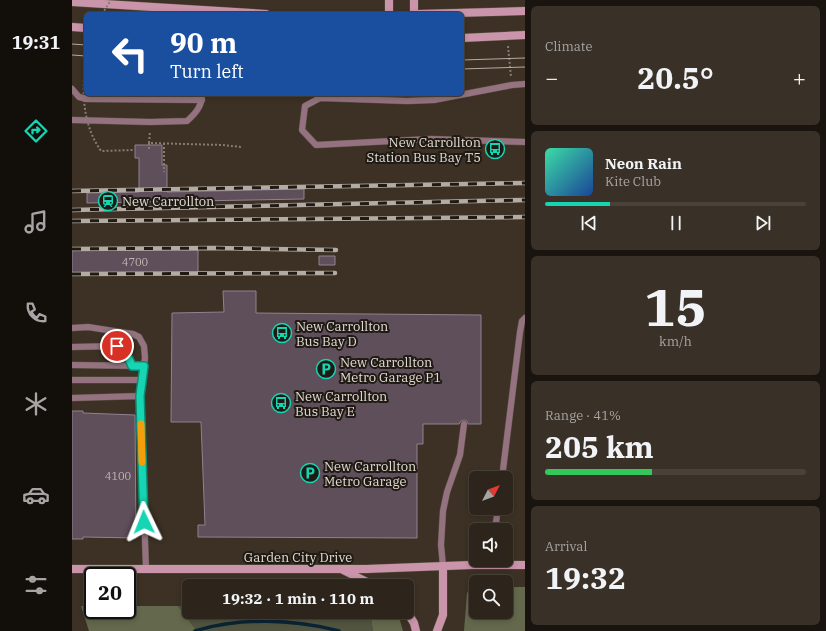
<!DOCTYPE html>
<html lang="en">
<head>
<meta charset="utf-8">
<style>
  body { margin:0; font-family:"IBM Plex Serif",serif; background:#393128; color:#f1f3f6; height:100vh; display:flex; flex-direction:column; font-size:15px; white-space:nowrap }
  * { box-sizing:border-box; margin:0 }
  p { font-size:13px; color:#a7a5a3 }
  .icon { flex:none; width:22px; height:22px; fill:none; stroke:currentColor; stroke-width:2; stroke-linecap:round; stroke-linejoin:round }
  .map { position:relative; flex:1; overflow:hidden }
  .details { display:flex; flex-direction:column; gap:6px; padding:6px; background:#19140f; width:301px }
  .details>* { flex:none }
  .hud { position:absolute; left:12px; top:12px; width:380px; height:84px; border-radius:6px; box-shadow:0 2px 6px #0003,0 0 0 1px #48423a; background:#1a4fa0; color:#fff; overflow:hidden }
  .needle { width:26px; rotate:48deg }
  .fabs { position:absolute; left:397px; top:471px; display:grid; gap:8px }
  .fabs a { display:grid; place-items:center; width:44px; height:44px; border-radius:6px; background:#2d251b; box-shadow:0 2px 6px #0003,0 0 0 1px #48423a; font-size:20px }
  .speed { position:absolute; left:12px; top:567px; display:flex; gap:8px; font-size:20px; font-weight:700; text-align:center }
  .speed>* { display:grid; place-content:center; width:52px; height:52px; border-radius:50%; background:#2d251b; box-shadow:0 2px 6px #0003,0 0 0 1px #48423a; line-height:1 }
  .speed .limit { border:2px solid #111; border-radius:6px; background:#fff; color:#111 }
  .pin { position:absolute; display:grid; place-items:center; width:34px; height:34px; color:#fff; margin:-17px; border:2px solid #fff; border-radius:50%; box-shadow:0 1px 4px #0007 }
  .me { position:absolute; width:44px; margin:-22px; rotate:358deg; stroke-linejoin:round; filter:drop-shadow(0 0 3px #0008) }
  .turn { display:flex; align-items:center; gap:14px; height:84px; padding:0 20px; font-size:18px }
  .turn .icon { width:52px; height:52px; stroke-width:2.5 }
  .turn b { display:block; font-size:28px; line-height:34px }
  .big { font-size:30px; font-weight:800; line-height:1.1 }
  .details .tile { flex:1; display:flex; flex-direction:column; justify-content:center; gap:6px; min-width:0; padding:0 14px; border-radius:6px; background:#393128 }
  .details .dial { align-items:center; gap:0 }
  .dial b { font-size:52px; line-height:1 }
  .song { display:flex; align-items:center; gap:12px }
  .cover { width:48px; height:48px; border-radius:6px; background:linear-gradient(135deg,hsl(160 70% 55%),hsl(220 70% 35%)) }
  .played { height:4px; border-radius:2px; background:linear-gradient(90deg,#16d5b3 25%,#48423a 25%) }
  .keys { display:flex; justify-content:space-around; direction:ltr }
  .heat { display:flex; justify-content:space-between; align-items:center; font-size:22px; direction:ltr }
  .charge { height:6px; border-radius:3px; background:linear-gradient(90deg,#34c759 41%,#48423a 0) }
  .trip { position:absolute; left:110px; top:579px; width:232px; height:40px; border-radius:6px; background:#2d251b; box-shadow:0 2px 6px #0003,0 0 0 1px #48423a; font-weight:800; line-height:40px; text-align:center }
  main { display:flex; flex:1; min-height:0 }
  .dock { display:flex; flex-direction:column; width:72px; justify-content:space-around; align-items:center; background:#120f0b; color:#a7a5a3 }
  .dock .icon { width:28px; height:28px }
  .dock .current { color:#16d5b3 }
  .dock b { font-size:18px; color:#f1f3f6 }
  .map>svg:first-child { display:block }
  .green { fill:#515540 }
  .forest { fill:#64694d }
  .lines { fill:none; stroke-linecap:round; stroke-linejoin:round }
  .stream { stroke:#0a2434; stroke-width:3.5 }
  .building { fill:#5e4f5b; stroke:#92818f }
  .lane-casing { stroke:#5a5044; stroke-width:7 }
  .secondary-casing { stroke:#5a5044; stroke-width:9 }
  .path { stroke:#867d72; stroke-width:2; stroke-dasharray:2 2; stroke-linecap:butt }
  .lane { stroke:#94727f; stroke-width:6 }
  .secondary { stroke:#ca94aa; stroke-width:8 }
  .tram { stroke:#b4aba2; stroke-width:1 }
  .rail-casing { stroke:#b4aba2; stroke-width:4.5 }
  .rail { stroke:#1f1a14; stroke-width:3; stroke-dasharray:9; stroke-linecap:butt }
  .path-bridge { stroke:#867d72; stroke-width:2; stroke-dasharray:2 2; stroke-linecap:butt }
  .route-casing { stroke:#0e8a74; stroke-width:10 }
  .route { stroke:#16d5b3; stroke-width:7 }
  .slow { stroke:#f59e0b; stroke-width:7 }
  .labels { text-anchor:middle; stroke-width:4; stroke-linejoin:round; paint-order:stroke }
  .number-label { font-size:11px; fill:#c2b8b5 }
  .poi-label { font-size:13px; fill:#e3dbd3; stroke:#1f1a14; text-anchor:start }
  .street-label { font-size:13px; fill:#e3dbd3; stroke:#1f1a14 }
</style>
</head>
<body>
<main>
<nav class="dock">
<b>19:31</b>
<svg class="icon current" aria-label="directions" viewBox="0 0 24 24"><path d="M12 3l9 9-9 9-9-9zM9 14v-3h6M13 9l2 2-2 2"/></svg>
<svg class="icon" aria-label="music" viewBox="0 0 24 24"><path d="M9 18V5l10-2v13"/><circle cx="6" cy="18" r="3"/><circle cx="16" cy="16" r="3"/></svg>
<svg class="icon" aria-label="phone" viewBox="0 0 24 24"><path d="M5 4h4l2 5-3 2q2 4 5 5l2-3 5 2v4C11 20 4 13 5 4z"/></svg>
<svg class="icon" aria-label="climate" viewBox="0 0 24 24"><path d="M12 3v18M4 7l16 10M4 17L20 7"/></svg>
<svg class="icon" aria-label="car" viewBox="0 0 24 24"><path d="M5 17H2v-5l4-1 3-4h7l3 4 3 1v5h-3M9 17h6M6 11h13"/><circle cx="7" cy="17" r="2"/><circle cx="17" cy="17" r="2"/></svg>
<svg class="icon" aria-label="filters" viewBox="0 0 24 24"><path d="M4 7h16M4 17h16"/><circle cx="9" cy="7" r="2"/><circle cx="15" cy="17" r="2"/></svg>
</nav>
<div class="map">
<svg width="453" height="631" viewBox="0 0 453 631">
  <rect width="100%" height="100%" fill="#3c3124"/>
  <path class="green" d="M106 606H117V612H298L301 631H125Z"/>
  <path class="forest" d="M400 586H404V612H434V587H453V631H392L395 593Z
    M9 606H21V610H55V606H106L125 631H17Z
    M298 612H322L327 617 331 631H301Z"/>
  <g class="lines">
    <path class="stream" d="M123 631C168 617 222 619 267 631"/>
  </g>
  <path class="building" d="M63 145H90V165H95V192L232 189V199L15 203V193L67 192V158H63Z
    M0 250H126V273H0Z
    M247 256H263V265H247Z
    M151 291H184V313L409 315V424H396L395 421 392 420 389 421 387 424H351V444H345V538L126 537V525H133L129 422H99L100 313 152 312Z
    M0 411H11V413L63 415 64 538 11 537V539H0Z"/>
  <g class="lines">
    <g class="lane-casing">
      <path id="lane" d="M453 84 440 85 362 100 335 101 248 98 233 106 230 130 244 145 358 139 453 142
        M0 89 7 97 15 99 130 100
        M0 120 78 122 115 121C124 113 130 106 130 94
        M0 328 16 327 61 334 67 337 72 346 73 358 68 396 74 569
        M0 347 45 346 57 359 60 366
        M0 365 72 366
        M0 380H70
        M0 398 68 396
        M430 478 448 332 450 321 453 318
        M423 530 426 508
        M371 566 369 545 371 511 375 492 388 455 392 424"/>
    </g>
    <g class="secondary-casing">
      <path id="secondary" d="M342 0V14
        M0 2 194 14
        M317 14V0
        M346 14 453 11
        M0 27 14 28
        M390 38 453 35
        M0 569H294L399 565H453
        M271 570 303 586
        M335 612 342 623 344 631
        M365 631 371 615V566"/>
    </g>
    <path class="path" d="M436 46 439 77
      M77 143 78 131
      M92 143V172
      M77 149V143L150 145 169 147"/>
    <use href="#lane" class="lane"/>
    <use href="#secondary" class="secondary"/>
    <path class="tram" d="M0 44 14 45
      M0 55 14 56
      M390 60 453 58
      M390 69 453 67"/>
    <g class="rail-casing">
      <path id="rail" d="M0 191 453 183
        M0 210 453 200
        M0 221 453 217
        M0 249 142 248 264 250
        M0 274 263 273"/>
    </g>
    <use href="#rail" class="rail"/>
    <path class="path-bridge" d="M30 14 39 0
      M14 56C10 89 9 122 29 151L61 150"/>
  </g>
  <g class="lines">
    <g class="route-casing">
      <path id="route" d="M45 346 57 359 60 366H72L68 396 72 522"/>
    </g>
    <use href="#route" class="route"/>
    <path class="slow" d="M69 424 70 462"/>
  </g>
  <defs>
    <g id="bus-ring" transform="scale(1)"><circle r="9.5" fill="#1f1a14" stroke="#16d5b3" stroke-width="1.5"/><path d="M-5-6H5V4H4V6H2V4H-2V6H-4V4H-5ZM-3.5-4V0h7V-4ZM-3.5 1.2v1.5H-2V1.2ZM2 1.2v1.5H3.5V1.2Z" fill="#16d5b3"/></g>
    <g id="station-ring" transform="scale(1)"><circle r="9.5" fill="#1f1a14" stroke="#16d5b3" stroke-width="1.5"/><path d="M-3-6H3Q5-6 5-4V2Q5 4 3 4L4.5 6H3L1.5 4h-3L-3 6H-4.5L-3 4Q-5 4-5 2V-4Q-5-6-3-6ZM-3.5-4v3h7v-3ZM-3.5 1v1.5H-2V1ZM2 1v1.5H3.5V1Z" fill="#16d5b3"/></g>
    <g id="parking-ring" transform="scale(1)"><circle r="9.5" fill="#1f1a14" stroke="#16d5b3" stroke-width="1.5"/><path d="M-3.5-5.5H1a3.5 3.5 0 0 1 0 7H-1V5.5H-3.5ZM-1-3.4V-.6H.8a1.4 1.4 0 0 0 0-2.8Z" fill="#16d5b3"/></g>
  </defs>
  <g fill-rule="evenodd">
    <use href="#bus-ring" x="423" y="149"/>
    <use href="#station-ring" x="36" y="201"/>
    <use href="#bus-ring" x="210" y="333"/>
    <use href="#parking-ring" x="254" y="369"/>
    <use href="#bus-ring" x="209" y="403"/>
    <use href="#parking-ring" x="238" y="473"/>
  </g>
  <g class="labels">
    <g class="number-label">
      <text x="63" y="266">4700</text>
      <text x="46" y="480">4100</text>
    </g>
    <g class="poi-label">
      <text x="409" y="147" text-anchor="end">New Carrollton<tspan x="409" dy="15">Station Bus Bay T5</tspan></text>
      <text x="50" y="206">New Carrollton</text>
      <text x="224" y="331">New Carrollton<tspan x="224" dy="15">Bus Bay D</tspan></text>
      <text x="268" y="367">New Carrollton<tspan x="268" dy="15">Metro Garage P1</tspan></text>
      <text x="223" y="401">New Carrollton<tspan x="223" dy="15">Bus Bay E</tspan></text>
      <text x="252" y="471">New Carrollton<tspan x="252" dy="15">Metro Garage</tspan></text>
    </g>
    <g class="street-label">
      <text x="226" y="562">Garden City Drive</text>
    </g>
  </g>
</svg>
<div class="fabs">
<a><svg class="needle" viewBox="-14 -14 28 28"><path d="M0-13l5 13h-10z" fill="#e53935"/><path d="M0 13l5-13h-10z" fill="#a7a5a3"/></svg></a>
<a><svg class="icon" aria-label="sound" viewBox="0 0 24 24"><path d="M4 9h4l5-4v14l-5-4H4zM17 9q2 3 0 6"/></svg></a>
<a><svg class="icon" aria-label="search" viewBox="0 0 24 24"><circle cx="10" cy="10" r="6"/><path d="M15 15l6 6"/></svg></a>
</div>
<div class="speed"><div class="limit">20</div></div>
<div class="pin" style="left:45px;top:346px;background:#d93025"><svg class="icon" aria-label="arrive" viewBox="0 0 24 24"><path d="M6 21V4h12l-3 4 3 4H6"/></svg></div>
<svg class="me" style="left:72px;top:522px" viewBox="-20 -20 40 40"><path d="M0-17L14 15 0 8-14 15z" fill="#16d5b3" stroke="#fff" stroke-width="4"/></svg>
<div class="trip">19:32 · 1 min · 110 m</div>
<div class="hud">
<div class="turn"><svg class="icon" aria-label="left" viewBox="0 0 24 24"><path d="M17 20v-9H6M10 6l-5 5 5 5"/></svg><div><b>90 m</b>Turn left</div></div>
</div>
</div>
<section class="details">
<div class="tile"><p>Climate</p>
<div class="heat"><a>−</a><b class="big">20.5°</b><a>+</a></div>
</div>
<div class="tile">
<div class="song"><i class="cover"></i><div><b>Neon Rain</b><p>Kite Club</p></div></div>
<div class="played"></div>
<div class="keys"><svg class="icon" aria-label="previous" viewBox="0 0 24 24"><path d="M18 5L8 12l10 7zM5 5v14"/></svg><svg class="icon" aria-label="pause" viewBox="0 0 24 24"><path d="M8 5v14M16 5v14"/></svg><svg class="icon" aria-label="next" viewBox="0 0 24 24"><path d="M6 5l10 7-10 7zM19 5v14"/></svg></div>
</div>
<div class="tile dial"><b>15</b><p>km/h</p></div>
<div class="tile"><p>Range · 41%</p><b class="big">205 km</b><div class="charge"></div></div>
<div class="tile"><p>Arrival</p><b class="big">19:32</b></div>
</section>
</main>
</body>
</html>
